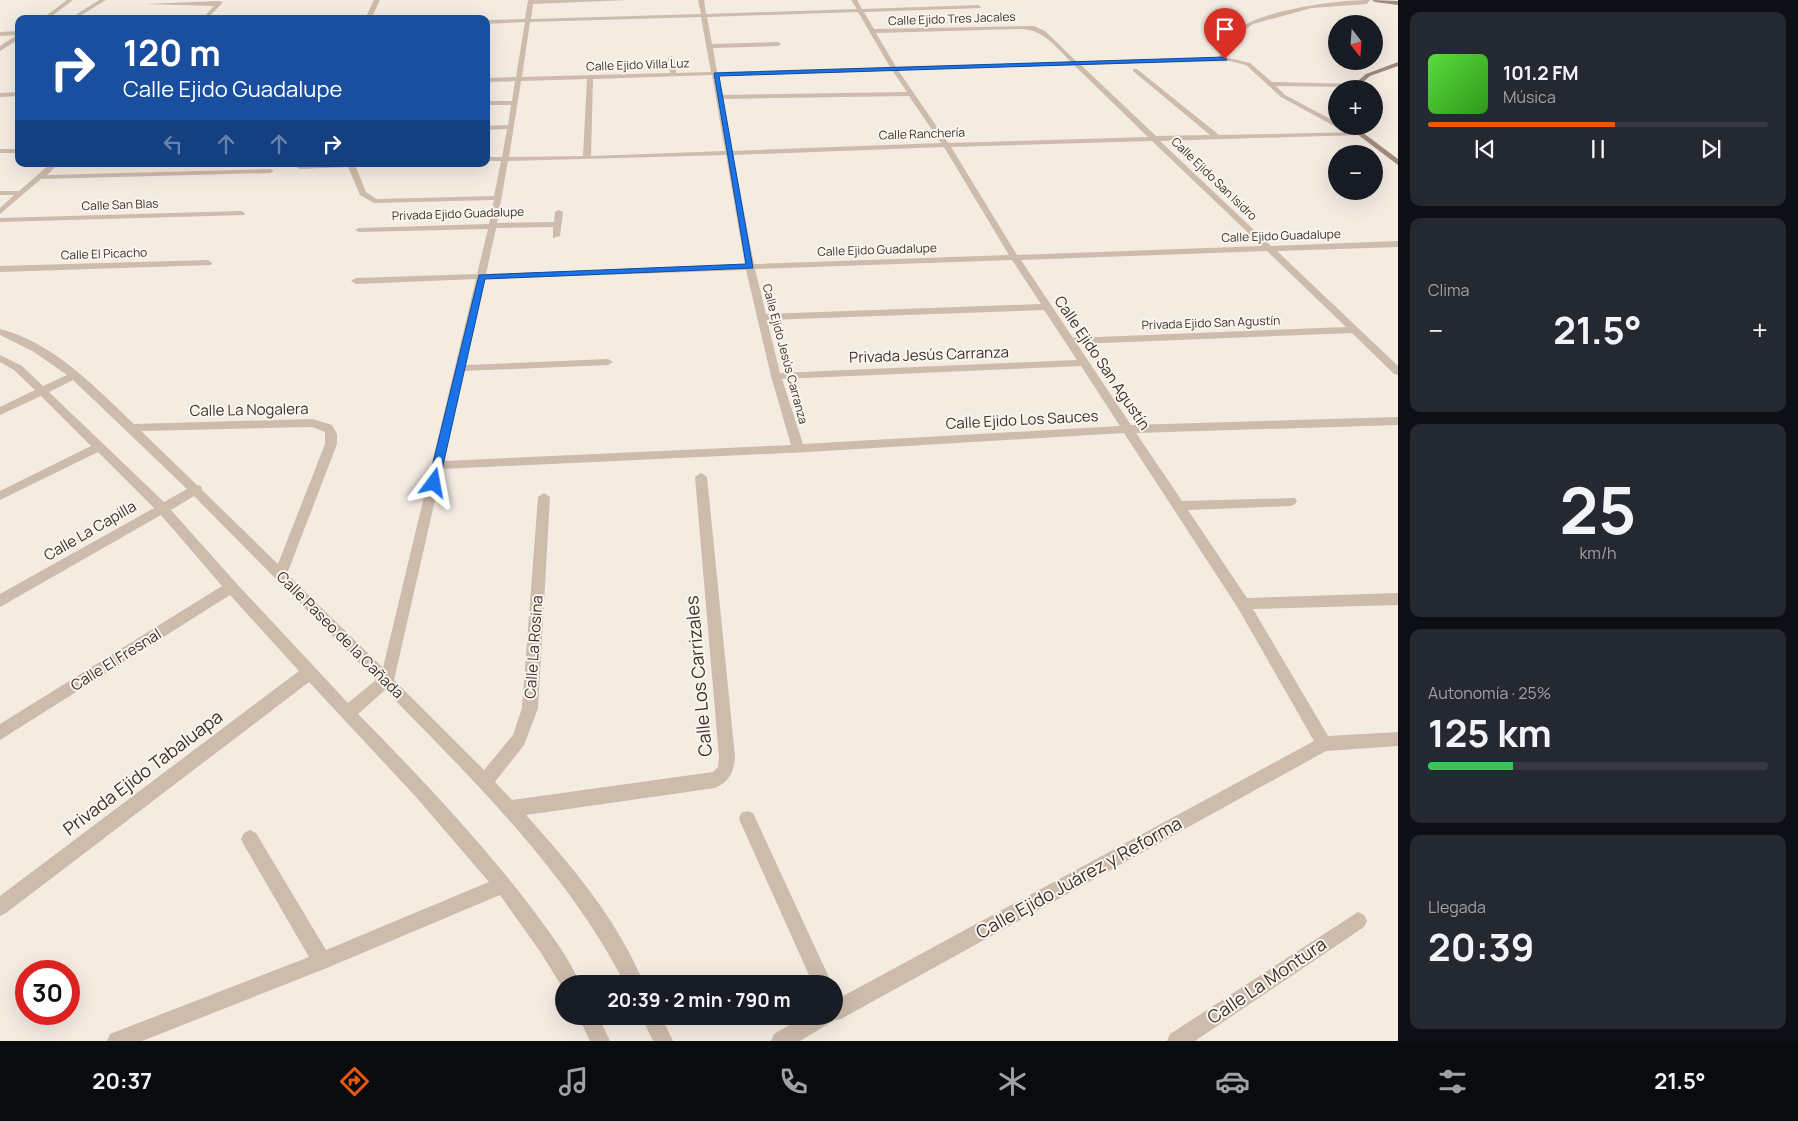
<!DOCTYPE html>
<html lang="es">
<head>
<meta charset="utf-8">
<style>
  body { margin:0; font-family:Manrope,sans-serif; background:#242831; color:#f1f3f6; height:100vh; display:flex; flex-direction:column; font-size:19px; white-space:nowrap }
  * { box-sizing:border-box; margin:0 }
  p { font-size:16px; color:#9ea1a6 }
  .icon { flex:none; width:28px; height:28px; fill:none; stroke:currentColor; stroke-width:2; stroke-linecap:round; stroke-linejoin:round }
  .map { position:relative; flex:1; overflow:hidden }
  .sheet { display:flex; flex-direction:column; gap:12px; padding:12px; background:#0d0f14; width:400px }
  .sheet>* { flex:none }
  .top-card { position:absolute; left:15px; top:15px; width:475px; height:152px; border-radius:10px; box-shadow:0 5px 20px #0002; background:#1a4fa0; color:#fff; overflow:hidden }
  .needle { width:32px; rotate:163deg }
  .fabs { position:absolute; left:1328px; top:15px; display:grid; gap:10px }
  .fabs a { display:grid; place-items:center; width:55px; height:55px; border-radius:50%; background:#171b24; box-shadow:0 5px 20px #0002; font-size:25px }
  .speed { position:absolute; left:15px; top:960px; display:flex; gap:10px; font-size:25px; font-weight:700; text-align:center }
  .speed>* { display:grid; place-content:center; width:65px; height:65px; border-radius:50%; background:#171b24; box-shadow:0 5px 20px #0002; line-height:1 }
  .speed .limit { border:8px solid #d22; background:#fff; color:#111 }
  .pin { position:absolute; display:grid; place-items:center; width:42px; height:42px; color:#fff; margin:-51px -21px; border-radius:50% 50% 50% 0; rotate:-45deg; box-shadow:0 0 5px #0007 }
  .pin .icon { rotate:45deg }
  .me { position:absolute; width:55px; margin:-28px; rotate:13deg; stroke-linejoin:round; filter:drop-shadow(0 0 4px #0008) }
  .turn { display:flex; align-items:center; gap:18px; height:105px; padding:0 25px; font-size:22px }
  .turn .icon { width:65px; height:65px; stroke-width:2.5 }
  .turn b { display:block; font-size:35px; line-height:42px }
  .lanes { display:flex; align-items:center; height:48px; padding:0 25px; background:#0003; justify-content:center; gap:25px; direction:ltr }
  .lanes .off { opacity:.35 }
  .big { font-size:38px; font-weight:700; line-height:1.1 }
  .sheet .tile { flex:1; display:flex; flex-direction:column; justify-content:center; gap:8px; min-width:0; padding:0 18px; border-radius:10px; background:#242831 }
  .sheet .dial { align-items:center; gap:0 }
  .dial b { font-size:65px; line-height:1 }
  .song { display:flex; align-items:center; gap:15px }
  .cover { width:60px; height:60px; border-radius:8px; background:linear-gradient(135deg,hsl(110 70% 55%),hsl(110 70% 35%)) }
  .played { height:5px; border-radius:2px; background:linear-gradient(90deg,#ea580c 55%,#363941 55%) }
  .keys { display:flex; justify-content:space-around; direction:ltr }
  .heat { display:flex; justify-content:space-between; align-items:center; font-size:28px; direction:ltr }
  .charge { height:8px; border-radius:4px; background:linear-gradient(90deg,#34c759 25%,#363941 0) }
  .trip { position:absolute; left:555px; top:975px; width:288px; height:50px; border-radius:25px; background:#171b24; box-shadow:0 5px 20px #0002; font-weight:700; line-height:50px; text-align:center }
  .menu { display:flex; height:80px; justify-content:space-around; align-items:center; background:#090b0e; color:#9ea1a6 }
  .menu .icon { width:35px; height:35px }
  .menu .active { color:#ea580c }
  .menu b { font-size:22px; color:#f1f3f6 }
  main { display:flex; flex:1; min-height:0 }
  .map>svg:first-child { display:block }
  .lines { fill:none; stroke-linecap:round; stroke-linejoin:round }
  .street { fill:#cdbbac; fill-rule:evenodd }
  .secondary { fill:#a18a7d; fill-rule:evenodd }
  .route { fill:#1a73e8; stroke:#114b97 }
  .labels { text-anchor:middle; stroke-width:4; stroke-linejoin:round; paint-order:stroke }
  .far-street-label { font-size:12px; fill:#3b302b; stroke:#fbf5ee }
  .street-label { font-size:15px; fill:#3b302b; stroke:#fbf5ee }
  .near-street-label { font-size:18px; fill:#3b302b; stroke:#fbf5ee }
</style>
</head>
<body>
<main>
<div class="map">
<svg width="1398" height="1041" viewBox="0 0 1398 1041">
  <rect width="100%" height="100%" fill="#f4ebe1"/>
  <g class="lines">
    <path class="street" d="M67 0H73L48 19H42Z
      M99 0H106L75 19H69Z
      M374 0H380L371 19H365Z
      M528 0H628L533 4 531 19 701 14 698 0H704L706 14 857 9 851 0H857L862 9 979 5 981 8 864 12 874 29 1034 26 1045 31 1077 62 1217 58C1226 50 1224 41 1230 35 1257 10 1335 0 1370 0L1367 4 1312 8 1253 24 1234 38 1229 53 1224 57 1250 63 1272 82 1357 84V86L1355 87 1276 86 1285 95 1336 122V126H1339L1336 127 1281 97 1246 65 1230 61 1081 65 1156 136 1210 135 1133 71V69H1137L1219 135 1361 132 1362 133 1359 135 1160 141 1271 246 1398 241V247L1277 251 1398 366V375L1394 374 1352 333 1077 344 1131 425 1398 417V425L1136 433 1182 501 1295 498 1297 501 1295 504 1291 506 1188 510 1247 598 1398 593V605L1253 609 1328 736 1398 732V746L1326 751 841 1019 833 1021 800 1041H771L774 1034 805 1016H834V1001L1314 741 1238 608 1124 433 808 452 442 469 394 680 484 770 513 735 522 708 538 497 544 493 550 497 538 708 524 745 495 782 512 800 713 772 718 767 719 757 695 477 701 473 707 477 735 757C734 772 729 782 715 788L526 815C571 865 618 920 644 984H625C567 871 473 780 385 690L358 714C419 776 480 840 533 910 550 933 569 957 580 984H564V990L541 953 500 895 322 970 142 1041H107L110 1034 309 957 244 845 241 839 244 833 250 830 256 833 326 950 489 882 416 797 309 682 6 913 0 916V896L299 671 230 595 0 740V724L222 586 161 515 0 607V594L154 508 98 452 0 500V491L91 446 41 396 0 415V407L35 390 14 370 0 362V355L22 366 43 386 67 375 34 352 0 335V329C54 343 95 387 134 424L312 419 332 425 337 434V444L287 574 383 668 476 279 356 284 351 281 356 278 477 274 488 229 359 232 355 230 359 228 489 224 494 200 374 203 360 195 348 167 300 169 296 167 300 165 381 164 377 166 356 167 366 192 376 199 494 196 501 161H486V157H502L507 129 486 130V126L508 125 511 105H486V101H512L515 81 486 82V78L516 77 525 22 486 24V20L525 19ZM858 12 890 67 717 72 713 48 778 46 781 44 778 42 712 44 707 17ZM701 17 711 72 676 73 674 58 671 56 668 58 670 73 522 77 530 22ZM1021 29C1044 30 1055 46 1071 62L896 67 876 33ZM1074 65 1148 137 948 143 898 70ZM892 70 907 92 722 95 718 75ZM712 75 725 151 591 156 593 79ZM587 79 583 156 509 157 521 81ZM909 96 941 143 732 151 722 99ZM1152 141 1262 246 1017 255 951 147ZM944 147 1009 255 754 264 733 155ZM726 155 745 265 486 274 496 228 553 227V238L560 236 563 212 559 210 555 212 554 222 497 223 508 161ZM1267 251 1346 327 1073 338 1021 260ZM1012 260 1041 304 766 314 755 269ZM746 270 771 376 791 445 444 461 464 371 608 365 613 362 608 359 466 365 485 279ZM1044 310 1077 360 780 373 767 320ZM1081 366 1120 426 803 444 782 379ZM73 380 187 489 164 502 49 392ZM312 427 325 432V444L278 564 202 490 201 486 197 485 141 431ZM194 496 376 680 348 703 236 583 171 510Z
      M218 1 223 2 207 19H202L214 6 145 4Z
      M19 31V39L0 51V46L17 35 0 36V32Z
      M19 92V96L0 97V93Z
      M0 149H19V153H0Z
      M50 164H58L47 175 270 169 274 171 270 173 41 179 0 214V208L14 195H0V191H19Z
      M241 211 245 213 244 215 0 222V218Z
      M208 260 212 263 211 265 0 272V266Z
      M747 811 753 813 832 984H813L739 819 741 813Z
      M1358 912 1364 915 1367 921 1364 927 1195 1041H1167L1170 1034Z
      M578 1016H598L610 1041H590Z
      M641 1016H661L673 1041H653Z"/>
    <path class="secondary" d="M1372 0 1398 1V5L1375 2Z
      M1398 62V66L1370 76 1355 89H1348L1366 74Z
      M1352 126H1359L1362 132 1398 159V165L1357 134Z"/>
  </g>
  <path class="route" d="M1225 57 1227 60 719 76 753 268 485 279 439 483 434 487 428 483 479 275 746 264 714 73Z"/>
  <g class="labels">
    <g class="far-street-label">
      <text transform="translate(952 19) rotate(-2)" y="4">Calle Ejido Tres Jacales</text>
      <text transform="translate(638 65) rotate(-2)" y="4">Calle Ejido Villa Luz</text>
      <text transform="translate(922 134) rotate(-2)" y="4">Calle Ranchería</text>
      <text transform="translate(1214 179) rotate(44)" y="4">Calle Ejido San Isidro</text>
      <text transform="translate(120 205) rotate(-2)" y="4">Calle San Blas</text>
      <text transform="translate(458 214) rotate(-2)" y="4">Privada Ejido Guadalupe</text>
      <text transform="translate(1281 236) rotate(-2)" y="4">Calle Ejido Guadalupe</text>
      <text transform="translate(877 250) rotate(-2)" y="4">Calle Ejido Guadalupe</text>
      <text transform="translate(104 254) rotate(-2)" y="4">Calle El Picacho</text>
      <text transform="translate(1211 323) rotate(-2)" y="4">Privada Ejido San Agustín</text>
      <text transform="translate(785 354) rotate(75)" y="4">Calle Ejido Jesús Carranza</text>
    </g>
    <g class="street-label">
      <text transform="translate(929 355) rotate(-2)" y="5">Privada Jesús Carranza</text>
      <text transform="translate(1102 363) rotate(56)" y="5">Calle Ejido San Agustín</text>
      <text transform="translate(249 410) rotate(-1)" y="5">Calle La Nogalera</text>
      <text transform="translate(1022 420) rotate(-3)" y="5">Calle Ejido Los Sauces</text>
      <text transform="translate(90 531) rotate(-30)" y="5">Calle La Capilla</text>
      <text transform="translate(340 635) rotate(45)" y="5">Calle Paseo de la Cañada</text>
      <text transform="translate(534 647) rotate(-86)" y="5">Calle La Rosina</text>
      <text transform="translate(116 660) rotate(-32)" y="5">Calle El Fresnal</text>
    </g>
    <g class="near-street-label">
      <text transform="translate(699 676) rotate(-95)" y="6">Calle Los Carrizales</text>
      <text transform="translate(143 773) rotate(-37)" y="6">Privada Ejido Tabaluapa</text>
      <text transform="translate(1079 878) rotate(-29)" y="6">Calle Ejido Juárez y Reforma</text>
      <text transform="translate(1267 981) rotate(-34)" y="6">Calle La Montura</text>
    </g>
  </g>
</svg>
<div class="fabs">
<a><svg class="needle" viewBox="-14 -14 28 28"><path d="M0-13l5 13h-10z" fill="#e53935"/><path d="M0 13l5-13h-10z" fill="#9ea1a6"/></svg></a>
<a>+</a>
<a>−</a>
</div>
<div class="speed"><div class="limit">30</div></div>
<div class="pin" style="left:1225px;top:59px;background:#d93025"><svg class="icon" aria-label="arrive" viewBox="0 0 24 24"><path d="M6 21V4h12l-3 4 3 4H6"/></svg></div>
<svg class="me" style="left:434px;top:483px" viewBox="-20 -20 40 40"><path d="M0-17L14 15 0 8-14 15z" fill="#1a73e8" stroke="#fff" stroke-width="4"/></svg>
<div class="trip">20:39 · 2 min · 790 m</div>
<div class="top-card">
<div class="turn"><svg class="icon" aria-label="right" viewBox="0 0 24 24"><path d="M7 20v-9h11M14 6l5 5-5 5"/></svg><div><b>120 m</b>Calle Ejido Guadalupe</div></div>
<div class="lanes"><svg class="icon off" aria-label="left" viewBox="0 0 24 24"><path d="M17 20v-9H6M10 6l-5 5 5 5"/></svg><svg class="icon off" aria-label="ahead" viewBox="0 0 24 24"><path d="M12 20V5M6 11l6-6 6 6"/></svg><svg class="icon off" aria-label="ahead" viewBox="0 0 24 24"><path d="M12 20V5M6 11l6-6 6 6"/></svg><svg class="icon" aria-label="right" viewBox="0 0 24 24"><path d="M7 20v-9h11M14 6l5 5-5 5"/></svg></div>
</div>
</div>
<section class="sheet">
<div class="tile">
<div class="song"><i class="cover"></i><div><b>101.2 FM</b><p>Música</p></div></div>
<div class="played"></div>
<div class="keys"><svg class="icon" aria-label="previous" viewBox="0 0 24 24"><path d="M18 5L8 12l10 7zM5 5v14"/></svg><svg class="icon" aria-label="pause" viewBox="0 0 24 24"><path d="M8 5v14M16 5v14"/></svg><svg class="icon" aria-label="next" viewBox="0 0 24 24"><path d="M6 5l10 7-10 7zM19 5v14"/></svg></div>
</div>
<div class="tile"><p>Clima</p>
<div class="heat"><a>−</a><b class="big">21.5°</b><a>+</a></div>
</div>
<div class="tile dial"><b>25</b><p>km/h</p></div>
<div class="tile"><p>Autonomía · 25%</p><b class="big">125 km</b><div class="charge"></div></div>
<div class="tile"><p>Llegada</p><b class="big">20:39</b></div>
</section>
</main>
<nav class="menu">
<b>20:37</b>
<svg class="icon active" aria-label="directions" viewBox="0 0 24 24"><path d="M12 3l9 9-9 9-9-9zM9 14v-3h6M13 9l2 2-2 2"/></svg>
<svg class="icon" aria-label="music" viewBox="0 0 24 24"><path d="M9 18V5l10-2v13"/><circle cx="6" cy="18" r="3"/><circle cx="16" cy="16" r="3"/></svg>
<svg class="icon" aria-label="phone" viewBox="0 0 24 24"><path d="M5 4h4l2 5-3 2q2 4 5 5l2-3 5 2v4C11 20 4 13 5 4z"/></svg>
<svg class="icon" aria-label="climate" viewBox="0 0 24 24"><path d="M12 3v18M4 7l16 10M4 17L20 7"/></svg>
<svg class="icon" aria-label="car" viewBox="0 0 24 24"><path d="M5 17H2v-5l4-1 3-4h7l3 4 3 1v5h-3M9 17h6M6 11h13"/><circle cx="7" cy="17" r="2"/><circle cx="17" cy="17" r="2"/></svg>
<svg class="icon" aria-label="filters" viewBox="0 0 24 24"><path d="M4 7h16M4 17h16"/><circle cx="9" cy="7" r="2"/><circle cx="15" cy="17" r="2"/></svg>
<b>21.5°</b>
</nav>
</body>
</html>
